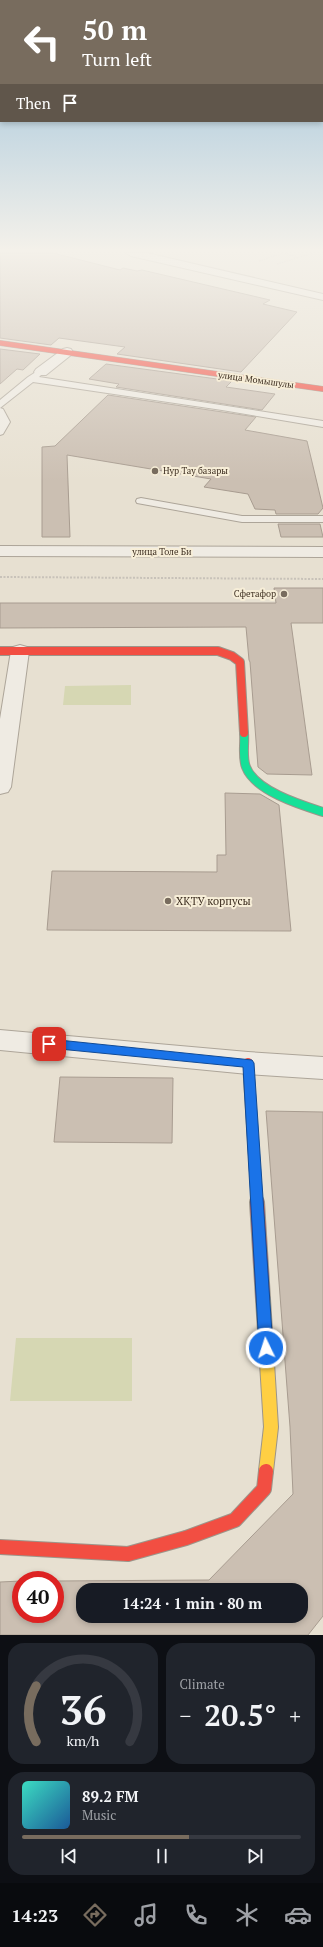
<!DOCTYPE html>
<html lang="en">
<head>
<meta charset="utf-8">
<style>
  body { margin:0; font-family:"PT Serif",serif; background:#20242c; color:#f1f3f6; height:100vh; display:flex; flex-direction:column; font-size:15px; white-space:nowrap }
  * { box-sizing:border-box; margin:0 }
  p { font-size:13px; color:#9ea1a6 }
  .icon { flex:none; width:22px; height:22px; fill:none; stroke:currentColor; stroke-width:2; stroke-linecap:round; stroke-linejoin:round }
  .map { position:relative; height:1635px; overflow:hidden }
  .details { display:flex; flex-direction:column; gap:8px; padding:8px; background:#0d0f14; flex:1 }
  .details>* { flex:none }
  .banner { position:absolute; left:0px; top:0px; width:323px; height:122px; box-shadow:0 2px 6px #0003; background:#786c5e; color:#fff; overflow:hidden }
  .speed { position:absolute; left:12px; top:1571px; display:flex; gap:8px; font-size:20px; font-weight:700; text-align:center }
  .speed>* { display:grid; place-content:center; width:52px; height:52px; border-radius:50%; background:#171b24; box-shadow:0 2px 6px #0003; line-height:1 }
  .speed .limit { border:6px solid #d22; background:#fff; color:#111 }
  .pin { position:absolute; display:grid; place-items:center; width:34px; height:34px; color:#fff; margin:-17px; border-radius:8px; box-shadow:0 2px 6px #0006 }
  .me { position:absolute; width:44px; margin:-22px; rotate:356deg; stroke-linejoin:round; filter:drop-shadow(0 0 3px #0008) }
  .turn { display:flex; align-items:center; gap:14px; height:84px; padding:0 16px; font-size:18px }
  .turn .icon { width:52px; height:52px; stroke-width:2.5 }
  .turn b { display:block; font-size:28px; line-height:34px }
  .then { display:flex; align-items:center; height:38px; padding:0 16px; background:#0003; gap:8px; font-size:15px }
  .big { font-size:30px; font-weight:600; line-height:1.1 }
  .details .card { flex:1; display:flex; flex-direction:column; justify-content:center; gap:6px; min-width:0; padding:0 14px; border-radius:16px; background:#20242c }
  .details .dial { align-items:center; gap:0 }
  .dial svg { height:104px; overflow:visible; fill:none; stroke:#363941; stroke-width:7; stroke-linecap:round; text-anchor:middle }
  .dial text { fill:#f1f3f6; stroke:none }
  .song { display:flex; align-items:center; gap:12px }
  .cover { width:48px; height:48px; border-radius:6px; background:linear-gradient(135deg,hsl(170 70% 55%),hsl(210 70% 35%)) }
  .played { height:4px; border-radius:2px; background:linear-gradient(90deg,#786c5e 60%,#363941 60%) }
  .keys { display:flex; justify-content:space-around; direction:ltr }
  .heat { display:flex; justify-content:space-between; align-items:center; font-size:22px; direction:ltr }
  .details .tiles { flex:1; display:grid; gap:8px; grid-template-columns:1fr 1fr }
  .card:last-child { grid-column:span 2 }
  .trip { position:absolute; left:76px; top:1583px; width:232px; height:40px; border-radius:16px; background:#171b24; box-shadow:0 2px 6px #0003; font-weight:600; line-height:40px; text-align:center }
  .dock { display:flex; height:64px; justify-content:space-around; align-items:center; background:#090b0e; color:#9ea1a6 }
  .dock .icon { width:28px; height:28px }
  .dock .active { color:#786c5e }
  .dock b { font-size:18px; color:#f1f3f6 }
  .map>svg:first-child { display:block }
  .green { fill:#d6d7b3 }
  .building { fill:#cbbfb2; stroke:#a89c90; fill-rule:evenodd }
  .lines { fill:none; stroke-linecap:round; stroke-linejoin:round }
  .lane-casing { stroke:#ada599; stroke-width:2 }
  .street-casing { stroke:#ada599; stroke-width:2 }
  .fast-casing { stroke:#9c958a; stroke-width:10 }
  .slow-casing { stroke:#9c958a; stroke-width:16 }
  .jam-far3-casing { stroke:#9c958a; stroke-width:6 }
  .jam-far2-casing { stroke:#9c958a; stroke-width:10 }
  .jam-far1-casing { stroke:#9c958a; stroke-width:12 }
  .jam-casing { stroke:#9c958a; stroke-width:16 }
  .path-far1 { stroke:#c8c2b9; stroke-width:1.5; stroke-dasharray:1.5 1; stroke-linecap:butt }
  .path { stroke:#c8c2b9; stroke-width:2; stroke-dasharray:2 1.5; stroke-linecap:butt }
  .lane { fill:#efebe3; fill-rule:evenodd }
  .street { fill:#efebe3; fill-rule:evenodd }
  .fast { stroke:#16e098; stroke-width:8 }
  .slow { stroke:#ffcf43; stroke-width:14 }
  .jam-far3 { stroke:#f24e42; stroke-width:5 }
  .jam-far2 { stroke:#f24e42; stroke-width:8 }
  .jam-far1 { stroke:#f24e42; stroke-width:10 }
  .jam { stroke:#f24e42; stroke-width:14 }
  .route { fill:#1a73e8; stroke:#114b97 }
  .poi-dot { fill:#786c5e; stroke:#f7eed8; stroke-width:1.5 }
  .labels { text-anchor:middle; stroke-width:4; stroke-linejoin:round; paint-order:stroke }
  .far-street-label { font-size:9px; fill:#3d2e20; stroke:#f7eed8 }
  .far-poi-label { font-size:9px; fill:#3d2e20; stroke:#f7eed8; text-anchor:start }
  .poi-label { font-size:11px; fill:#3d2e20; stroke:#f7eed8; text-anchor:start }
</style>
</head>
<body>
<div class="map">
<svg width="323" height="1635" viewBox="0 0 323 1635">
  <rect width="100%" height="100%" fill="#e7e0d1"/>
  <path class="green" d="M131 685V705H63L65 686Z
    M16 1338H132V1401H10Z"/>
  <path class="building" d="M0 253H53L120 270 123 268 137 271 142 270 270 300 263 304 297 312 241 372 117 354 125 347 59 338 51 345 0 338Z
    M0 349 40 354 23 370 17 369 0 384Z
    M106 364 232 381 226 387 275 394 262 410 116 387 119 384 89 379Z
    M108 395 256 417 245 430 307 441 323 508 318 514H276L275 510 255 509 248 494 204 487 211 479 67 455 70 537H42V447L55 446Z
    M278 524H320L323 537H281Z
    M274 588H323V623H291L312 775 267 774 258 767 250 662 249 660 246 627 0 628V603H276Z
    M225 793 260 794 279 805 291 931 47 930 52 871 217 872V855H226Z
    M60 1077 173 1078 172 1143 54 1142Z
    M266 1111 323 1112V1616L308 1635H0V1582L21 1581V1614H55V1581L209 1580 293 1494 290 1427ZM83 1590H301V1616H83Z"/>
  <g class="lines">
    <g class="lane-casing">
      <path id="lane" d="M39 370 43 373 39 377 323 421V427L222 410 33 382 0 408V400L28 377Z
        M0 408 3 409 10 422 3 434 0 435Z
        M141 498 242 516H323V522H242L137 503 136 501 137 499Z"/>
    </g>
    <g class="street-casing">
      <path id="street" d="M126 253H147L323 294V300L131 256Z
        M67 348 71 349 73 352 71 355 46 375H36L34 372 36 369 63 349Z
        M0 546 323 547V557L0 556Z
        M20 645 27 647 29 651 11 787 8 792 0 794V719L11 651 13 647Z
        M0 1030 248 1052 323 1057V1079L248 1074 0 1050Z"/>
    </g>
    <g class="fast-casing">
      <path id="fast" d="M244 733C245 744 242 757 246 767 255 791 301 805 323 812"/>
    </g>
    <g class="slow-casing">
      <path id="slow" d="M263 1299 271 1427 266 1471"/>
    </g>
    <g class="jam-far3-casing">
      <path id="jam-far3" d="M0 343 323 389"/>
    </g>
    <g class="jam-far2-casing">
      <path id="jam-far2" d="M0 651H218L232 656 240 662 244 733"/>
    </g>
    <g class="jam-far1-casing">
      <path id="jam-far1" d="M248 1063 257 1203"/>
    </g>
    <g class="jam-casing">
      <path id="jam" d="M257 1202 263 1299
        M0 1547 128 1554 186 1538 235 1520 264 1489 266 1471"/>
    </g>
    <path class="path-far1" d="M285 253 298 258
      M259 261 283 253
      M277 264 313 253"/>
    <path class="path" d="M0 577 323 579"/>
    <use href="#lane" class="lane"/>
    <use href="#street" class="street"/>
    <use href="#fast" class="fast"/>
    <use href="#slow" class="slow"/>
    <use href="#jam-far3" class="jam-far3"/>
    <use href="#jam-far2" class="jam-far2"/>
    <use href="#jam-far1" class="jam-far1"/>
    <use href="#jam" class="jam"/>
  </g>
  <linearGradient id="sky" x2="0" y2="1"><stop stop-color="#96bed9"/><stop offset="0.52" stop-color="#f4f1ea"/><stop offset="1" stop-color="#f4f1ea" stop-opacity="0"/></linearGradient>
  <rect width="323" height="482" fill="url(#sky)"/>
  <path class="route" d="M49 1039 252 1060 254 1063 273 1348 271 1352 266 1354 261 1352 259 1348 243 1067 49 1048 44 1044Z"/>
  <g class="poi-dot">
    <circle cx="155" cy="471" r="4"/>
    <circle cx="284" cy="594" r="4"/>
    <circle cx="168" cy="901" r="4"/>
  </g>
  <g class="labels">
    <g class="far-street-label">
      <text transform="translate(256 380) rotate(8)" y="3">улица Момышулы</text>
      <text x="162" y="555">улица Толе Би</text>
    </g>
    <g class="far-poi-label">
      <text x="163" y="474">Нур Тау базары</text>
      <text x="276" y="597" text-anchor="end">Сфетафор</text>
    </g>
    <g class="poi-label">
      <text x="176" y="905">ХҚТУ корпусы</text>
    </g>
  </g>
</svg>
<div class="speed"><div class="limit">40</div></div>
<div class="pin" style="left:49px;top:1044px;background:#d93025"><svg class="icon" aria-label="arrive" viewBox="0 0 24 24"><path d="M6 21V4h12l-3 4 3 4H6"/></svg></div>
<svg class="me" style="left:266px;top:1348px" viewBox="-20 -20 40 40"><circle r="17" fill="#1a73e8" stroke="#fff" stroke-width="3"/><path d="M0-11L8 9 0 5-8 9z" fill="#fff"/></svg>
<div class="trip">14:24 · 1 min · 80 m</div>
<div class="banner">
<div class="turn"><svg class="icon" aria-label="left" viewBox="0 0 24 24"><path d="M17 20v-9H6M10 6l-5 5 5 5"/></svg><div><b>50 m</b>Turn left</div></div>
<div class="then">Then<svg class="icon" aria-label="arrive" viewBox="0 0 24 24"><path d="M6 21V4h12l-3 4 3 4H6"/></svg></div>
</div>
</div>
<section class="details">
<div class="tiles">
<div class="card dial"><svg viewBox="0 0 100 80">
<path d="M14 69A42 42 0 1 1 86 69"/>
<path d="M14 69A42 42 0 0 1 14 26" stroke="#786c5e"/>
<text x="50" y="56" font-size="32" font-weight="700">36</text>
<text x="50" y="72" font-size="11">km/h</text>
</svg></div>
<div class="card"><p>Climate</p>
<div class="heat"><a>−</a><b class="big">20.5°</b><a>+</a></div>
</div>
<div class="card">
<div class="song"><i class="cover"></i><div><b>89.2 FM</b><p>Music</p></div></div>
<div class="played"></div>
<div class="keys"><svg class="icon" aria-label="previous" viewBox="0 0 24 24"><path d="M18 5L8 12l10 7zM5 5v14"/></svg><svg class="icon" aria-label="pause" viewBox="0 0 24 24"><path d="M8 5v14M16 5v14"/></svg><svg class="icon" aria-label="next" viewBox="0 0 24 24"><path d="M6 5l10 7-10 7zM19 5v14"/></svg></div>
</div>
</div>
</section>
<nav class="dock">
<b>14:23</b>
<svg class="icon active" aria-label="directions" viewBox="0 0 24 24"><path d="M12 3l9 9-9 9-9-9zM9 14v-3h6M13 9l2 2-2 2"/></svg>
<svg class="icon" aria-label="music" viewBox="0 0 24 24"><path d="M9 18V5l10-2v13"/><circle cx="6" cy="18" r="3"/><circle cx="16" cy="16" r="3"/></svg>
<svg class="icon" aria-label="phone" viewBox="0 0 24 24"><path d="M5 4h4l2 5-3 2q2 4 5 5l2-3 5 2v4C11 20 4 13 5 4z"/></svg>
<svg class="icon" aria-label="climate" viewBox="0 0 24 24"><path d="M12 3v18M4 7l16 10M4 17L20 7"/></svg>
<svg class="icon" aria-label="car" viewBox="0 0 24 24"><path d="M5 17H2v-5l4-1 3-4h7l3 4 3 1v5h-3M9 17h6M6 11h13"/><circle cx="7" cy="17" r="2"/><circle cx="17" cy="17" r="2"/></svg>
</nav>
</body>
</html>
